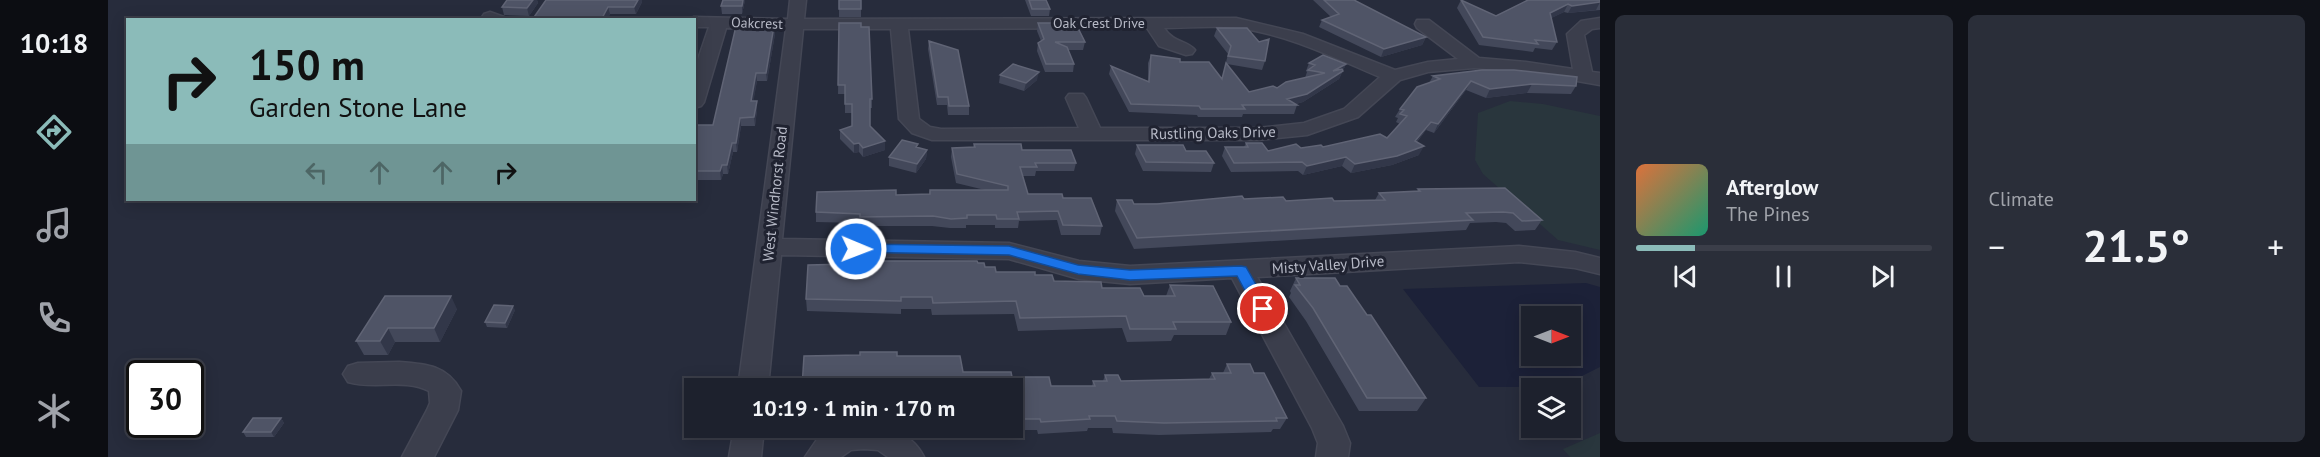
<!DOCTYPE html>
<html lang="en">
<head>
<meta charset="utf-8">
<style>
  body { margin:0; font-family:"PT Sans",sans-serif; background:#2a2e39; color:#f1f3f6; height:100vh; display:flex; flex-direction:column; font-size:22px; white-space:nowrap }
  * { box-sizing:border-box; margin:0 }
  p { font-size:20px; color:#a0a3aa }
  .icon { flex:none; width:33px; height:33px; fill:none; stroke:currentColor; stroke-width:2; stroke-linecap:round; stroke-linejoin:round }
  .map { position:relative; flex:1; overflow:hidden }
  .drawer { display:flex; flex-direction:column; gap:15px; padding:15px; background:#101219; width:720px }
  .drawer>* { flex:none }
  .hud { position:absolute; left:18px; top:18px; width:570px; height:183px; border-radius:0px; box-shadow:0 3px 15px #0003,0 0 0 2px #3b3e49; background:#8bbbb9; color:#111; overflow:hidden }
  .needle { width:39px; rotate:90deg }
  .fabs { position:absolute; left:1413px; top:306px; display:grid; gap:12px }
  .fabs a { display:grid; place-items:center; width:60px; height:60px; border-radius:0px; background:#1d212d; box-shadow:0 3px 15px #0003,0 0 0 2px #3b3e49; font-size:30px }
  .speed { position:absolute; left:18px; top:360px; display:flex; gap:12px; font-size:30px; font-weight:700; text-align:center }
  .speed>* { display:grid; place-content:center; width:78px; height:78px; border-radius:50%; background:#1d212d; box-shadow:0 3px 15px #0003,0 0 0 2px #3b3e49; line-height:1 }
  .speed .limit { border:3px solid #111; border-radius:9px; background:#fff; color:#111 }
  .pin { position:absolute; display:grid; place-items:center; width:51px; height:51px; color:#fff; margin:-26px; border:3px solid #fff; border-radius:50%; box-shadow:0 2px 6px #0007 }
  .me { position:absolute; width:66px; margin:-33px; rotate:91deg; stroke-linejoin:round; filter:drop-shadow(0 0 4px #0008) }
  .turn { display:flex; align-items:center; gap:21px; height:126px; padding:0 24px; font-size:27px }
  .turn .icon { width:78px; height:78px; stroke-width:2.5 }
  .turn b { display:block; font-size:42px; line-height:51px }
  .lanes { display:flex; align-items:center; height:57px; padding:0 24px; background:#0003; justify-content:center; gap:30px; direction:ltr }
  .lanes .off { opacity:.35 }
  .big { font-size:45px; font-weight:700; line-height:1.1 }
  .drawer .card { flex:1; display:flex; flex-direction:column; justify-content:center; gap:9px; min-width:0; padding:0 21px; border-radius:9px; background:#2a2e39 }
  .song { display:flex; align-items:center; gap:18px }
  .cover { width:72px; height:72px; border-radius:9px; background:linear-gradient(135deg,hsl(20 70% 55%),hsl(160 70% 35%)) }
  .played { height:6px; border-radius:3px; background:linear-gradient(90deg,#8bbbb9 20%,#3b3e49 20%) }
  .keys { display:flex; justify-content:space-around; direction:ltr }
  .heat { display:flex; justify-content:space-between; align-items:center; font-size:33px; direction:ltr }
  .drawer .tiles { flex:1; display:grid; gap:15px; grid-template-columns:repeat(2,1fr) }
  .trip { position:absolute; left:576px; top:378px; width:339px; height:60px; border-radius:0px; background:#1d212d; box-shadow:0 3px 15px #0003,0 0 0 2px #3b3e49; font-weight:700; line-height:60px; text-align:center }
  main { display:flex; flex:1; min-height:0 }
  .tabs { display:flex; flex-direction:column; width:108px; justify-content:space-around; align-items:center; background:#0c0d12; color:#a0a3aa }
  .tabs .icon { width:42px; height:42px }
  .tabs .selected { color:#8bbbb9 }
  .tabs b { font-size:27px; color:#f1f3f6 }
  .map>svg:first-child { display:block }
  .green { fill:#29363d }
  .water { fill:#1c2138; fill-rule:evenodd }
  .lines { fill:none; stroke-linecap:round; stroke-linejoin:round }
  .minor-casing { stroke:#444755; stroke-width:3 }
  .minor { fill:#3b3e4c; fill-rule:evenodd }
  .wall { fill:#43485a }
  .shaded-wall { fill:#323749 }
  .building { fill:#4f5466; stroke:#606475; stroke-width:1.5 }
  .route { fill:#1a73e8; stroke:#114b97; stroke-width:1.5 }
  .labels { text-anchor:middle; stroke-width:6; stroke-linejoin:round; paint-order:stroke }
  .far-street-label { font-size:14px; fill:#b7bac7; stroke:#202331 }
  .street-label { font-size:15px; fill:#b7bac7; stroke:#202331 }
</style>
</head>
<body>
<main>
<nav class="tabs">
<b>10:18</b>
<svg class="icon selected" aria-label="directions" viewBox="0 0 24 24"><path d="M12 3l9 9-9 9-9-9zM9 14v-3h6M13 9l2 2-2 2"/></svg>
<svg class="icon" aria-label="music" viewBox="0 0 24 24"><path d="M9 18V5l10-2v13"/><circle cx="6" cy="18" r="3"/><circle cx="16" cy="16" r="3"/></svg>
<svg class="icon" aria-label="phone" viewBox="0 0 24 24"><path d="M5 4h4l2 5-3 2q2 4 5 5l2-3 5 2v4C11 20 4 13 5 4z"/></svg>
<svg class="icon" aria-label="climate" viewBox="0 0 24 24"><path d="M12 3v18M4 7l16 10M4 17L20 7"/></svg>
</nav>
<div class="map">
<svg width="1492" height="457" viewBox="0 0 1492 457">
  <rect width="100%" height="100%" fill="#272c3c"/>
  <path class="green" d="M1402 101 1435 104 1492 116V250L1450 240 1375 174 1367 160 1370 113Z
    M1492 433V457H1462L1455 449Z"/>
  <path class="water" d="M1478 283 1492 287V367L1452 387H1371L1295 289ZM1424 316H1462V356H1424Z"/>
  <g class="lines">
    <g class="minor-casing">
      <path id="minor" d="M682 0H698L696 19 1128 18 1195 34 1287 70 1320 62 1350 59 1309 28 1307 24 1309 20H1321L1371 58 1418 62 1465 69 1459 34 1473 21 1492 18V28L1484 29 1476 35 1484 72 1492 73V85L1418 72 1366 68 1320 72 1292 80 1250 117 1199 135 1150 140H824L804 133 791 119 783 29H695L674 239 901 243 971 261 1022 266 1411 246 1467 252 1492 258V274L1467 268 1411 262 1149 277 1235 426 1242 443 1240 457H1208L1210 443 1204 428 1124 278 1022 284 971 279 901 259 673 255 660 388H630L678 29 618 28 596 102 593 106 586 108V71L601 27H586V20H579L586 17 680 19ZM1039 28 1051 46 1078 55 1084 54 1087 50C1077 39 1067 44 1056 28 1080 28 1106 25 1129 28 1179 34 1227 58 1272 77L1236 109 1196 123 1150 128H992L978 98 975 94H961L958 98 971 128 833 129 822 127 811 119 800 29Z
        M382 12 396 17 398 20H376L374 17 376 14Z
        M290 362C318 364 339 365 353 391L350 410 326 457H294L319 410 322 403 321 391C296 378 266 390 240 382L235 374 240 366 250 363Z
        M626 428H656L653 457H621Z
        M733 428C765 428 799 423 816 457H780L770 450 756 449 743 450 733 457H697L710 438Z"/>
    </g>
    <use href="#minor" class="minor"/>
  </g>
  <path class="wall" d="M399 0H429L430 3 421 16 396 15 394 7Z
    M615 0H637L634 14H614L613 6Z
    M731 0H753V17H731Z
    M917 0H938L942 9 941 16H923Z
    M1205 0H1246L1318 37 1314 45 1273 57 1211 27 1214 20 1223 17Z
    M1353 0 1388 16 1420 0H1492V10L1460 13 1456 12 1443 18 1449 42 1444 50 1427 48 1425 52 1371 45 1349 8Z
    M534 2 528 14H502L499 20H424Z
    M731 23 764 99V108H762V126L777 150 755 157 751 152 746 153 732 139V130L744 126V113H737V94H730Z
    M930 23 950 28 977 42 975 50H960L966 64 965 72H937L929 51 930 43 933 41 929 31Z
    M666 26 667 34 659 81H649L645 101 649 110 647 126H633L629 152H625L620 174H615L613 180H586V125H605Z
    M1109 28 1157 61 1154 70 1119 64 1141 92 1169 88 1197 78 1199 72 1198 71 1201 63 1238 64 1231 79 1195 102 1188 104 1189 105 1186 114H1135L1134 117H1090L1089 115 1021 112 1001 74 1003 66 1040 81V63L1043 55 1072 62 1114 79 1120 54 1106 36Z
    M821 41 861 106V115H840L839 105H829L820 49Z
    M892 75 929 80 916 91 891 83Z
    M1325 76 1468 86 1463 94 1419 93 1378 98 1358 90 1326 133 1318 130 1309 142 1311 155 1284 165 1243 173 1234 166 1195 175 1190 171 1123 172 1114 156 1117 147H1136L1138 143 1160 151 1215 147 1279 138 1292 124 1288 122 1290 118 1287 117 1292 109 1321 83Z
    M866 144 914 150 968 163 966 171H928L927 176H915L920 194 955 198 994 226 992 235H953L949 220 911 221 910 228H887V225H858V228H842L824 226H752V223L708 222V212L788 195 821 194 822 190H877L848 183 843 157 844 148 865 147Z
    M1029 145 1078 151 1106 163 1103 172 1035 171 1027 154Z
    M810 148 819 150 818 159 808 173 781 166V157Z
    M1310 189 1434 220 1427 230 1407 231 1398 223 1388 222 1362 223 1358 230 1026 249 1007 211 1009 200 1026 204 1136 199 1226 201 1267 200 1271 193 1309 191Z
    M870 263 888 272 927 275 946 281 994 288 1036 296H1058L1062 285 1123 322 1118 335H1066L1063 341 1019 342 1014 328 910 331 906 314 824 315 823 309H793V314L699 311 698 299 741 269H767Z
    M1188 278 1232 286 1318 398 1309 411H1251L1198 321 1181 297 1183 293 1182 291Z
    M277 296 349 309 332 342H287L280 355H256L248 341Z
    M407 310 399 328 379 327 377 322Z
    M696 356H789L855 372 904 377 943 386H984L985 381H995L997 375 1013 381 1101 379 1104 373H1115L1119 364 1146 373 1179 418 1172 429H1165L1163 432 1051 435 1005 433 1004 428H980L979 431 930 434 929 430H890V428H904V388H694Z
    M173 418 176 423 166 437H138L135 432Z"/>
  <path class="shaded-wall" d="M425 0H429L430 3 421 16 419 8Z
    M530 0H534V2L528 14 526 7Z
    M635 0H637V1L634 14V6Z
    M1492 2 1488 10 1460 13 1464 6Z
    M1460 4 1456 12 1438 21 1442 13Z
    M500 7 502 14 499 20H493Z
    M666 26 667 34 659 81 658 73Z
    M1318 37 1314 45 1273 57 1276 49Z
    M1238 64 1231 79 1195 102 1184 105 1179 99Z
    M931 72 929 80 916 91 918 83Z
    M648 73 649 81 644 110 643 101Z
    M1363 81 1358 90 1326 133 1330 124Z
    M1424 84 1419 93 1378 98 1382 89Z
    M649 101V110L647 126 646 117Z
    M632 118 633 126 629 152 628 143Z
    M1323 122 1318 130 1302 150 1307 141Z
    M777 141V150L755 157V148Z
    M624 143 625 152 620 174 619 165Z
    M751 143V152L746 153V144Z
    M1316 146 1311 155 1284 165 1243 173 1247 164Z
    M819 150 818 159 808 173 809 164Z
    M1238 157 1234 166 1195 175 1199 166Z
    M614 165 615 174 613 180 612 171Z
    M343 296 349 309 332 342 326 328Z
    M405 306 407 310 399 328 397 323Z
    M280 328 287 342 280 355 272 341Z
    M173 418 176 423 166 437 163 432Z"/>
  <path class="building" d="M399 0H425L419 8 394 7Z
    M438 0H530L526 7H500L493 20H424Z
    M615 0H635L634 6H613Z
    M731 0H753V9H731Z
    M921 0H938L942 9H924Z
    M1216 0H1246L1318 37 1276 49 1214 20 1231 14Z
    M1353 0 1388 16 1420 0H1492V2L1464 6 1460 4 1442 13 1449 42 1427 40 1430 44 1375 37Z
    M375 17 373 20H345L346 18Z
    M731 23H753V27H761L764 99H762V126L777 141 755 148 751 143 746 144 732 130 744 126V104H737V85H730Z
    M930 23H948L950 28H970L977 42H947L959 47 966 64H938L930 43 936 39Z
    M628 26H666L658 73H648L643 101H649L646 117 632 118 628 143H624L619 165H614L612 171H586V125H605Z
    M1109 28H1139L1151 42 1161 39 1157 61 1120 56 1123 46Z
    M821 41 850 50 861 106H841L840 97H830Z
    M1043 55 1072 59V62H1101L1114 79 1118 63 1141 92 1165 86 1169 88 1178 82 1217 73 1200 70 1207 65 1201 63 1215 55 1238 64 1225 71 1234 69 1235 71 1199 94 1179 99 1189 105H1134L1137 109H1093L1091 106 1023 104 1003 66 1041 82Z
    M905 64 931 72 918 83 892 75Z
    M1374 70H1406L1469 77 1468 86 1424 84 1382 89 1363 81 1330 124 1323 122 1307 141 1316 146 1289 156 1247 164 1238 157 1199 166 1194 162 1126 163 1117 147H1140L1138 143H1154L1160 151 1188 144 1193 148 1213 145 1215 147 1272 134 1279 138 1299 116 1292 114 1296 110 1292 109 1309 87 1332 79 1325 76Z
    M794 140 810 144 808 147 819 150 809 164 781 157Z
    M866 144H913L914 150H963L968 163H927L929 167H912L920 194H954L955 198H983L994 226 955 225 950 211 909 212 911 219H889L888 215H859V218L843 219 825 216 752 217V214L708 212 709 192 788 190V195L822 194V190H900V186L849 174 844 148 867 147Z
    M1029 145H1075L1078 151H1098L1106 163 1038 162Z
    M1397 188 1434 220 1414 221 1405 213 1395 212 1358 213 1365 220 1029 238 1009 200H1024L1026 204H1049L1134 196 1136 199 1175 197 1178 201 1224 198 1226 201 1277 200 1271 193 1312 191 1310 189Z
    M767 261H869L870 263H876L877 267H887L888 272H927V275H944L946 281 993 282 994 288H1032L1036 296H1067L1062 285 1105 286 1123 322H1065L1068 329H1022L1018 316 912 318 908 301 825 303 824 297H793V301L698 299 700 265 741 264V269H767Z
    M1188 278H1227L1232 286H1239L1259 315H1263L1318 398H1259L1205 308 1187 285H1192Z
    M277 296H343L326 328H280L272 341H248Z
    M386 305 405 306 397 323 377 322Z
    M752 352H789V356H852L855 372H903L904 377H941L943 386H987L985 381H999L997 375H1010L1013 381 1107 379 1104 373H1123L1119 364H1142L1146 373H1156L1179 418H1168L1169 421 1056 423 1009 421 1007 416H981L982 419 933 422 932 419H904V388H771L694 387 696 356 752 355Z
    M145 418H173L163 432H135Z"/>
  <path class="route" d="M748 244 901 246 970 265 1022 270 1133 266 1138 267 1162 309 1160 313H1149L1129 276 1022 280 970 274 901 255 743 252 741 249Z"/>
  <g class="labels">
    <g class="far-street-label">
      <text transform="translate(649 23) rotate(2)" y="5">Oakcrest</text>
      <text x="991" y="28">Oak Crest Drive</text>
    </g>
    <g class="street-label">
      <text transform="translate(1105 133) rotate(-1)" y="5">Rustling Oaks Drive</text>
      <text transform="translate(667 194) rotate(-84)" y="5">West Windhorst Road</text>
      <text transform="translate(1220 265) rotate(-4)" y="5">Misty Valley Drive</text>
    </g>
  </g>
</svg>
<div class="fabs">
<a><svg class="needle" viewBox="-14 -14 28 28"><path d="M0-13l5 13h-10z" fill="#e53935"/><path d="M0 13l5-13h-10z" fill="#a0a3aa"/></svg></a>
<a><svg class="icon" aria-label="layers" viewBox="0 0 24 24"><path d="M12 4l9 5-9 5-9-5zM3 14l9 5 9-5"/></svg></a>
</div>
<div class="speed"><div class="limit">30</div></div>
<div class="pin" style="left:1155px;top:309px;background:#d93025"><svg class="icon" aria-label="arrive" viewBox="0 0 24 24"><path d="M6 21V4h12l-3 4 3 4H6"/></svg></div>
<svg class="me" style="left:748px;top:249px" viewBox="-20 -20 40 40"><circle r="17" fill="#1a73e8" stroke="#fff" stroke-width="3"/><path d="M0-11L8 9 0 5-8 9z" fill="#fff"/></svg>
<div class="trip">10:19 · 1 min · 170 m</div>
<div class="hud">
<div class="turn"><svg class="icon" aria-label="right" viewBox="0 0 24 24"><path d="M7 20v-9h11M14 6l5 5-5 5"/></svg><div><b>150 m</b>Garden Stone Lane</div></div>
<div class="lanes"><svg class="icon off" aria-label="left" viewBox="0 0 24 24"><path d="M17 20v-9H6M10 6l-5 5 5 5"/></svg><svg class="icon off" aria-label="ahead" viewBox="0 0 24 24"><path d="M12 20V5M6 11l6-6 6 6"/></svg><svg class="icon off" aria-label="ahead" viewBox="0 0 24 24"><path d="M12 20V5M6 11l6-6 6 6"/></svg><svg class="icon" aria-label="right" viewBox="0 0 24 24"><path d="M7 20v-9h11M14 6l5 5-5 5"/></svg></div>
</div>
</div>
<section class="drawer">
<div class="tiles">
<div class="card">
<div class="song"><i class="cover"></i><div><b>Afterglow</b><p>The Pines</p></div></div>
<div class="played"></div>
<div class="keys"><svg class="icon" aria-label="previous" viewBox="0 0 24 24"><path d="M18 5L8 12l10 7zM5 5v14"/></svg><svg class="icon" aria-label="pause" viewBox="0 0 24 24"><path d="M8 5v14M16 5v14"/></svg><svg class="icon" aria-label="next" viewBox="0 0 24 24"><path d="M6 5l10 7-10 7zM19 5v14"/></svg></div>
</div>
<div class="card"><p>Climate</p>
<div class="heat"><a>−</a><b class="big">21.5°</b><a>+</a></div>
</div>
</div>
</section>
</main>
</body>
</html>
